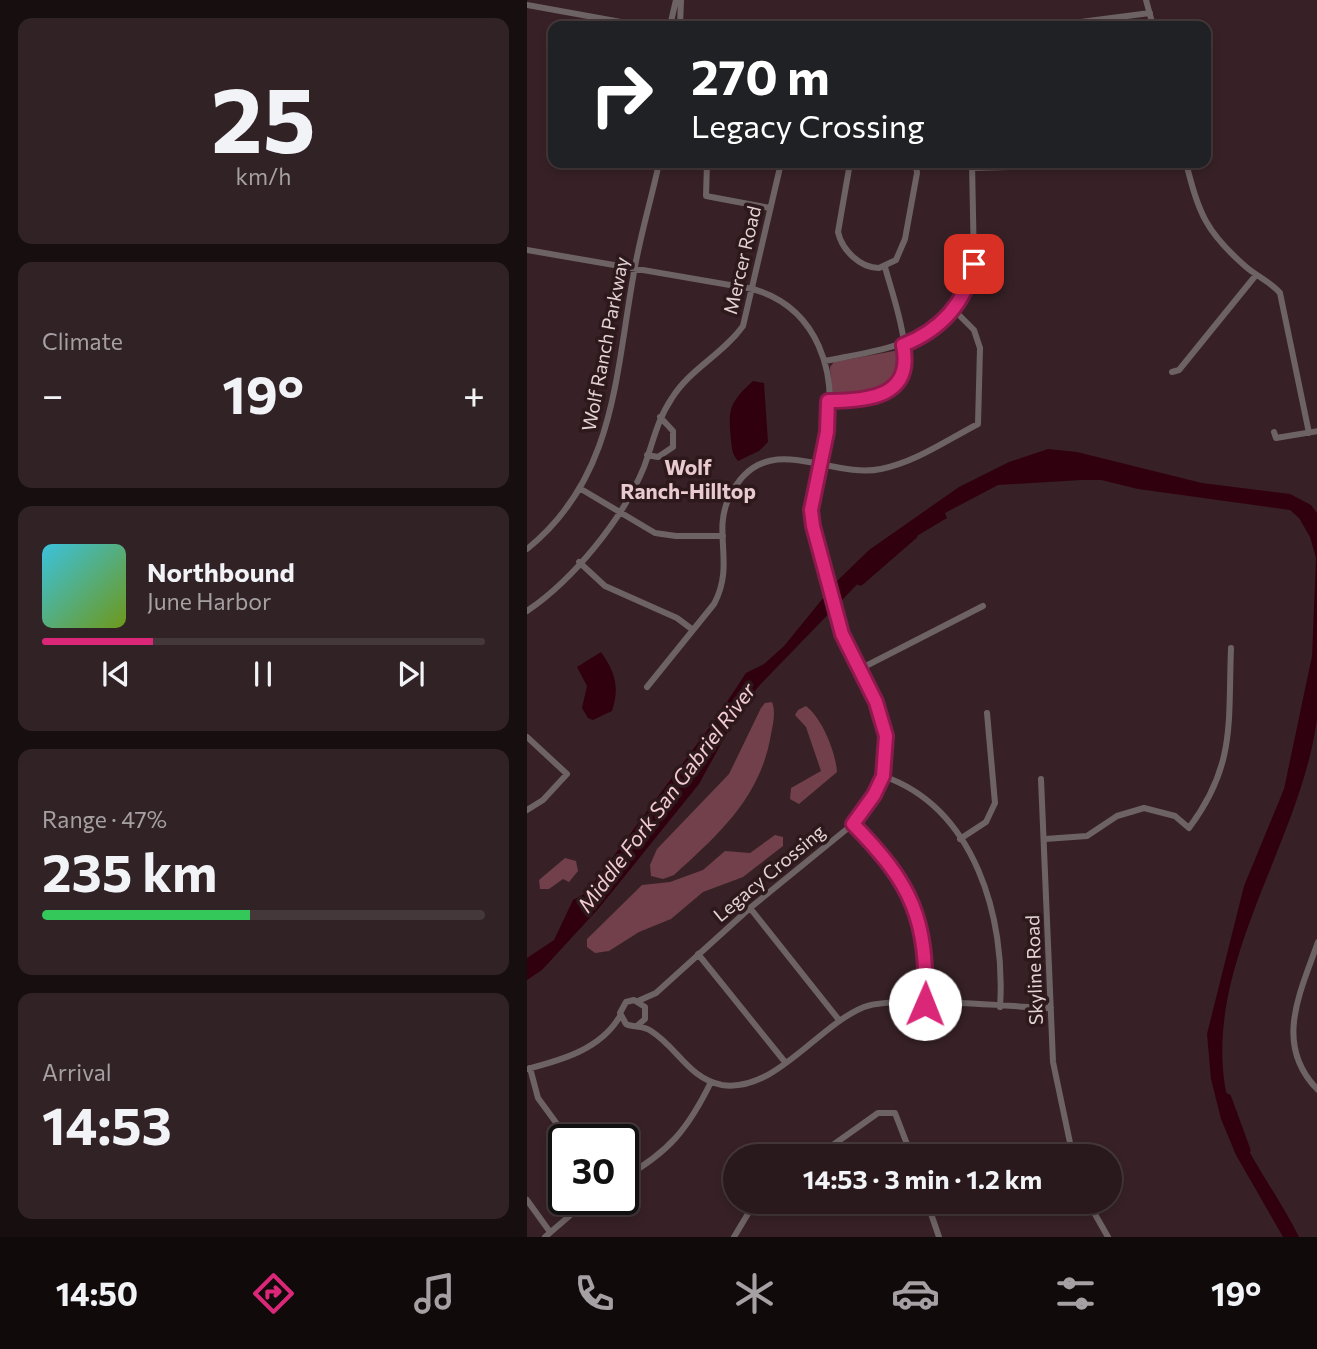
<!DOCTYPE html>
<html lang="en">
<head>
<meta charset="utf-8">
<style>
  body { margin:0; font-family:Commissioner,sans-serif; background:#312225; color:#f1f3f6; height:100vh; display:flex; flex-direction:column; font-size:26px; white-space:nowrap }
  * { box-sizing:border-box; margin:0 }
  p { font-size:23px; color:#a5a0a3 }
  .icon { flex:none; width:38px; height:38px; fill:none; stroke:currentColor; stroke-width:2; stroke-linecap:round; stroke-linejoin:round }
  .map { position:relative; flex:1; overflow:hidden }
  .sheet { display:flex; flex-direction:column; gap:18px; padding:18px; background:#170e0f; width:527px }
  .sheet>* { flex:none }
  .top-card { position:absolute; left:21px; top:21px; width:663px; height:147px; border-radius:14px; box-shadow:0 4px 10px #0003,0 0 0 2px #45383b; background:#202124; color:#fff; overflow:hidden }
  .speed { position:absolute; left:21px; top:1124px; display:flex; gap:14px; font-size:35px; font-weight:700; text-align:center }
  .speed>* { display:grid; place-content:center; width:91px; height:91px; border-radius:50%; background:#29191c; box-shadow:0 4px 10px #0003,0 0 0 2px #45383b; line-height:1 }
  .speed .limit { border:4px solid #111; border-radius:10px; background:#fff; color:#111 }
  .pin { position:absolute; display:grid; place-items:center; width:60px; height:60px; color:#fff; margin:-30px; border-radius:14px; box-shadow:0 4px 10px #0006 }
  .me { position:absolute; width:77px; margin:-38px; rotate:1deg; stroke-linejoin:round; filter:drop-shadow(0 0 5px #0008) }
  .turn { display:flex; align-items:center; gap:24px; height:147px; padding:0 28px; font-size:32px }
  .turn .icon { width:91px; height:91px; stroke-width:2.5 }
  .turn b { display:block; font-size:49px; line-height:60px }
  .big { font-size:52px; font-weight:700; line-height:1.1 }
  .sheet .widget { flex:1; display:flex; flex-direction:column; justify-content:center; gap:10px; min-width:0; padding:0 24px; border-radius:14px; background:#312225 }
  .sheet .dial { align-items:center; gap:0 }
  .dial b { font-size:91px; line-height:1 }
  .song { display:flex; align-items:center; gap:21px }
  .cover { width:84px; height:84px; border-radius:10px; background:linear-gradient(135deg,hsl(190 70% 55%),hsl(80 70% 35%)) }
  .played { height:7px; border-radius:4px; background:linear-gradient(90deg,#db2777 25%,#45383b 25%) }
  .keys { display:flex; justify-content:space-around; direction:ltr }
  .heat { display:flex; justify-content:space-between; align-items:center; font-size:38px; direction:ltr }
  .charge { height:10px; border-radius:5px; background:linear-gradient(90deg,#34c759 47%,#45383b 0) }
  .trip { position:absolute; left:196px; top:1144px; width:399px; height:70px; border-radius:35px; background:#29191c; box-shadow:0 4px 10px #0003,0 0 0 2px #45383b; font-weight:700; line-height:70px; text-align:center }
  .dock { display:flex; height:112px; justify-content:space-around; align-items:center; background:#100a0b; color:#a5a0a3 }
  .dock .icon { width:49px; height:49px }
  .dock .active { color:#db2777 }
  .dock b { font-size:32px; color:#f1f3f6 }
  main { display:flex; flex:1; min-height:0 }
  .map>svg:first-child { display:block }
  .green { fill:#71404b }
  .water { fill:#31000f }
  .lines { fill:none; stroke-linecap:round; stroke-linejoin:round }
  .river { stroke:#31000f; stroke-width:9 }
  .minor { stroke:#6e6364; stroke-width:6 }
  .route-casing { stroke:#8e194d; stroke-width:18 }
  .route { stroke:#db2777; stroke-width:12 }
  .labels { text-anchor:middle; stroke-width:7; stroke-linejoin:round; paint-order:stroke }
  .street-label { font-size:19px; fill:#e2d3d5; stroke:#2d181c }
  .neighbourhood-label { font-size:21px; font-weight:bold; fill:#e8cacf; stroke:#2d181c }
  .water-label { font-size:21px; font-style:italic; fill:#f4ccd3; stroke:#2d181c }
</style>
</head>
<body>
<main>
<section class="sheet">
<div class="widget dial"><b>25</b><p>km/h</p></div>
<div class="widget"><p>Climate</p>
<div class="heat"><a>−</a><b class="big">19°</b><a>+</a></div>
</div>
<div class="widget">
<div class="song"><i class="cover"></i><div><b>Northbound</b><p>June Harbor</p></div></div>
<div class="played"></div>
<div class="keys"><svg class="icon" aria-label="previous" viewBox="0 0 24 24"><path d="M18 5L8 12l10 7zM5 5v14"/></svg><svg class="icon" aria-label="pause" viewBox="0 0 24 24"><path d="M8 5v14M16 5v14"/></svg><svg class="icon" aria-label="next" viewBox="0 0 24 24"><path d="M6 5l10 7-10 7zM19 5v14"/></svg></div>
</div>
<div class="widget"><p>Range · 47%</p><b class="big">235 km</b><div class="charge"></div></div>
<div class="widget"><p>Arrival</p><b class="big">14:53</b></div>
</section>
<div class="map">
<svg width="791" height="1237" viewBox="0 0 791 1237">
  <rect width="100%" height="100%" fill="#372126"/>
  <path class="green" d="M367 351 374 352C381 385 331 407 305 395L303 367 307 362Z
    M245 702C249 712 246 724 244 734 234 797 192 834 147 875L136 879 124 876 123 865 130 849 202 774 234 708 238 703Z
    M279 706C295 718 309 753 310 772L272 804 263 799 264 788 294 771 279 727 268 715 271 710Z
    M248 835 256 837V846L216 877 176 892 144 919 112 932 82 951 68 953 60 947V939L115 885 143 882 176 870 198 851 223 853Z
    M38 858 49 861 51 871 42 882 36 879 22 889H13L12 880Z"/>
  <path class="water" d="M226 381 237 383 241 442 232 451 211 461C205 454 205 449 204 440 201 409 202 403 226 381Z
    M521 449 550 452 675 483 763 494 784 505 790 513C790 559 790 605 790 650 790 673 791 697 790 719 774 841 678 961 698 1086 708 1143 747 1186 772 1237H756L709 1155 694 1119 684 1079 680 1034 717 886 757 789 785 656 789 558 783 537 772 518 763 510 611 489 574 480H554L471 485 418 513 420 518 373 546 348 566 231 687 210 715 172 784 72 908 15 970 0 980V958L27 940 46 900 59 893 188 720 219 673 237 664 257 646 310 581 342 550 432 487 482 462Z
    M74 652C88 672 93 687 85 711L66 720 61 718 55 708 60 686 50 667Z"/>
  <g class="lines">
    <path class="river" d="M333 581 386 535
      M700 1098 719 1150"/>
    <path class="minor" d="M619 0 626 26
      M0 5 116 26
      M143 26 149 0
      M153 26 154 0
      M523 26 623 13
      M180 163 179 196 243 208
      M323 163 311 232C315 250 333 268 352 268L369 260 378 239 390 173 389 164 373 163
      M659 163C672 213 678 231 718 266 729 276 744 282 753 293L782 433
      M445 168 481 167
      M0 250 226 289C291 308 312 373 299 436 293 466 283 495 286 526L315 634 355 717 359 736 356 776 347 795 326 824 223 908 129 993 111 1001
      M298 361C366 347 427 343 447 264L445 163
      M645 372 652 370 729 275
      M301 402C321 401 353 401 369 386 392 365 365 294 358 267
      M747 432 749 438 791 431
      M120 455 131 457 146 447V431L133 417
      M54 489 128 533 149 536H196
      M0 549C87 479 88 379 106 278 112 239 124 201 132 163
      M52 562 78 586 150 618 166 630
      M0 611C46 580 96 519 117 467 126 443 130 420 145 398 163 369 196 354 216 326L254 163
      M331 670 456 606
      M120 687 187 604C208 565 186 534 201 500 235 424 300 480 354 469 389 462 420 440 451 424L453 348 447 330 427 310
      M0 737 40 774 16 800 0 810
      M356 776C448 808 479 918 473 1007
      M514 779 526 1062 546 1157
      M326 824C384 884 401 919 398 1004
      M433 839 459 822 468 803 460 713
      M518 839 560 836 590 816 617 808 648 816 662 828C709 765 701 723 704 648
      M223 908 312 1020
      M791 942C773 993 746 1045 791 1090
      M171 954 258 1062
      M111 1025 118 1019V1007L107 1000 99 1002 93 1013 99 1024C107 1028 115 1025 124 1031 150 1047 162 1079 195 1085 248 1093 290 1026 337 1007 368 995 484 1007 524 1008
      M3 1068 11 1098 41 1139
      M0 1069C35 1060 74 1049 93 1016
      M289 1157 351 1113H368L385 1157
      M96 1178C142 1152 161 1129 184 1082
      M0 1200 23 1232
      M400 1202 412 1237
      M561 1202 581 1237
      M18 1237 62 1199
      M207 1237 228 1202"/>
  </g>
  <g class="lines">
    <g class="route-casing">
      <path id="route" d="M398 1004C401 919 385 884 326 824L347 795 356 776 359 736 349 702 315 634 286 526 284 510 300 432 301 401C341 401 387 397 376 345 414 330 438 303 447 264"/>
    </g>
    <use href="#route" class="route"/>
  </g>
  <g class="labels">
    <g class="street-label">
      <text transform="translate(215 260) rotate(-77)" y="7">Mercer Road</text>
      <text transform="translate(78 344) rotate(-79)" y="7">Wolf Ranch Parkway</text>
      <text transform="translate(242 873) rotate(-40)" y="7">Legacy Crossing</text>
      <text transform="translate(507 970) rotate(-92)" y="7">Skyline Road</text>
    </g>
    <g class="neighbourhood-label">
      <text x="161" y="475">Wolf<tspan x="161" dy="24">Ranch-Hilltop</tspan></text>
    </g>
    <g class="water-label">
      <text transform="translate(140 798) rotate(-53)" y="7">Middle Fork San Gabriel River</text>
    </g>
  </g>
</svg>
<div class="speed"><div class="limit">30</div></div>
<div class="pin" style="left:447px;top:264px;background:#d93025"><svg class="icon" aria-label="arrive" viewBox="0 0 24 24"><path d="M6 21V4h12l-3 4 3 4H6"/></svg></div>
<svg class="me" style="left:398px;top:1004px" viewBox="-20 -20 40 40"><circle r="19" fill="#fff"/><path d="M0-13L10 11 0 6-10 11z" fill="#db2777"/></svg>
<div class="trip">14:53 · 3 min · 1.2 km</div>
<div class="top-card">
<div class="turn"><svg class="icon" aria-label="right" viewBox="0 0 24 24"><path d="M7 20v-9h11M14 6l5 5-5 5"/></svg><div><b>270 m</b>Legacy Crossing</div></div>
</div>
</div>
</main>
<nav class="dock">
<b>14:50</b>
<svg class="icon active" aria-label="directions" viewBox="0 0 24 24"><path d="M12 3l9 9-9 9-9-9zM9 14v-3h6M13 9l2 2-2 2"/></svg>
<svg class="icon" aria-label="music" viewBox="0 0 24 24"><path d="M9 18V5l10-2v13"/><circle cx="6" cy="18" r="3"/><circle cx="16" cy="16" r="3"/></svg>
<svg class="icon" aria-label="phone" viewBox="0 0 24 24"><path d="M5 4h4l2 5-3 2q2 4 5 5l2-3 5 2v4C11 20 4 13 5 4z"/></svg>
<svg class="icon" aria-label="climate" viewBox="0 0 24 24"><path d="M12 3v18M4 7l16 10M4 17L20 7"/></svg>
<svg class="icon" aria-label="car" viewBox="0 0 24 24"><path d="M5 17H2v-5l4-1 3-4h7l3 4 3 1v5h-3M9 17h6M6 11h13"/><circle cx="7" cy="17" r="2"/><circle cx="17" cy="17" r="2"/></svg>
<svg class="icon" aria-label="filters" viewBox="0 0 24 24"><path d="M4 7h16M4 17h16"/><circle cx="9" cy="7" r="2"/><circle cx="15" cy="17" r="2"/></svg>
<b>19°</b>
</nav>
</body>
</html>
